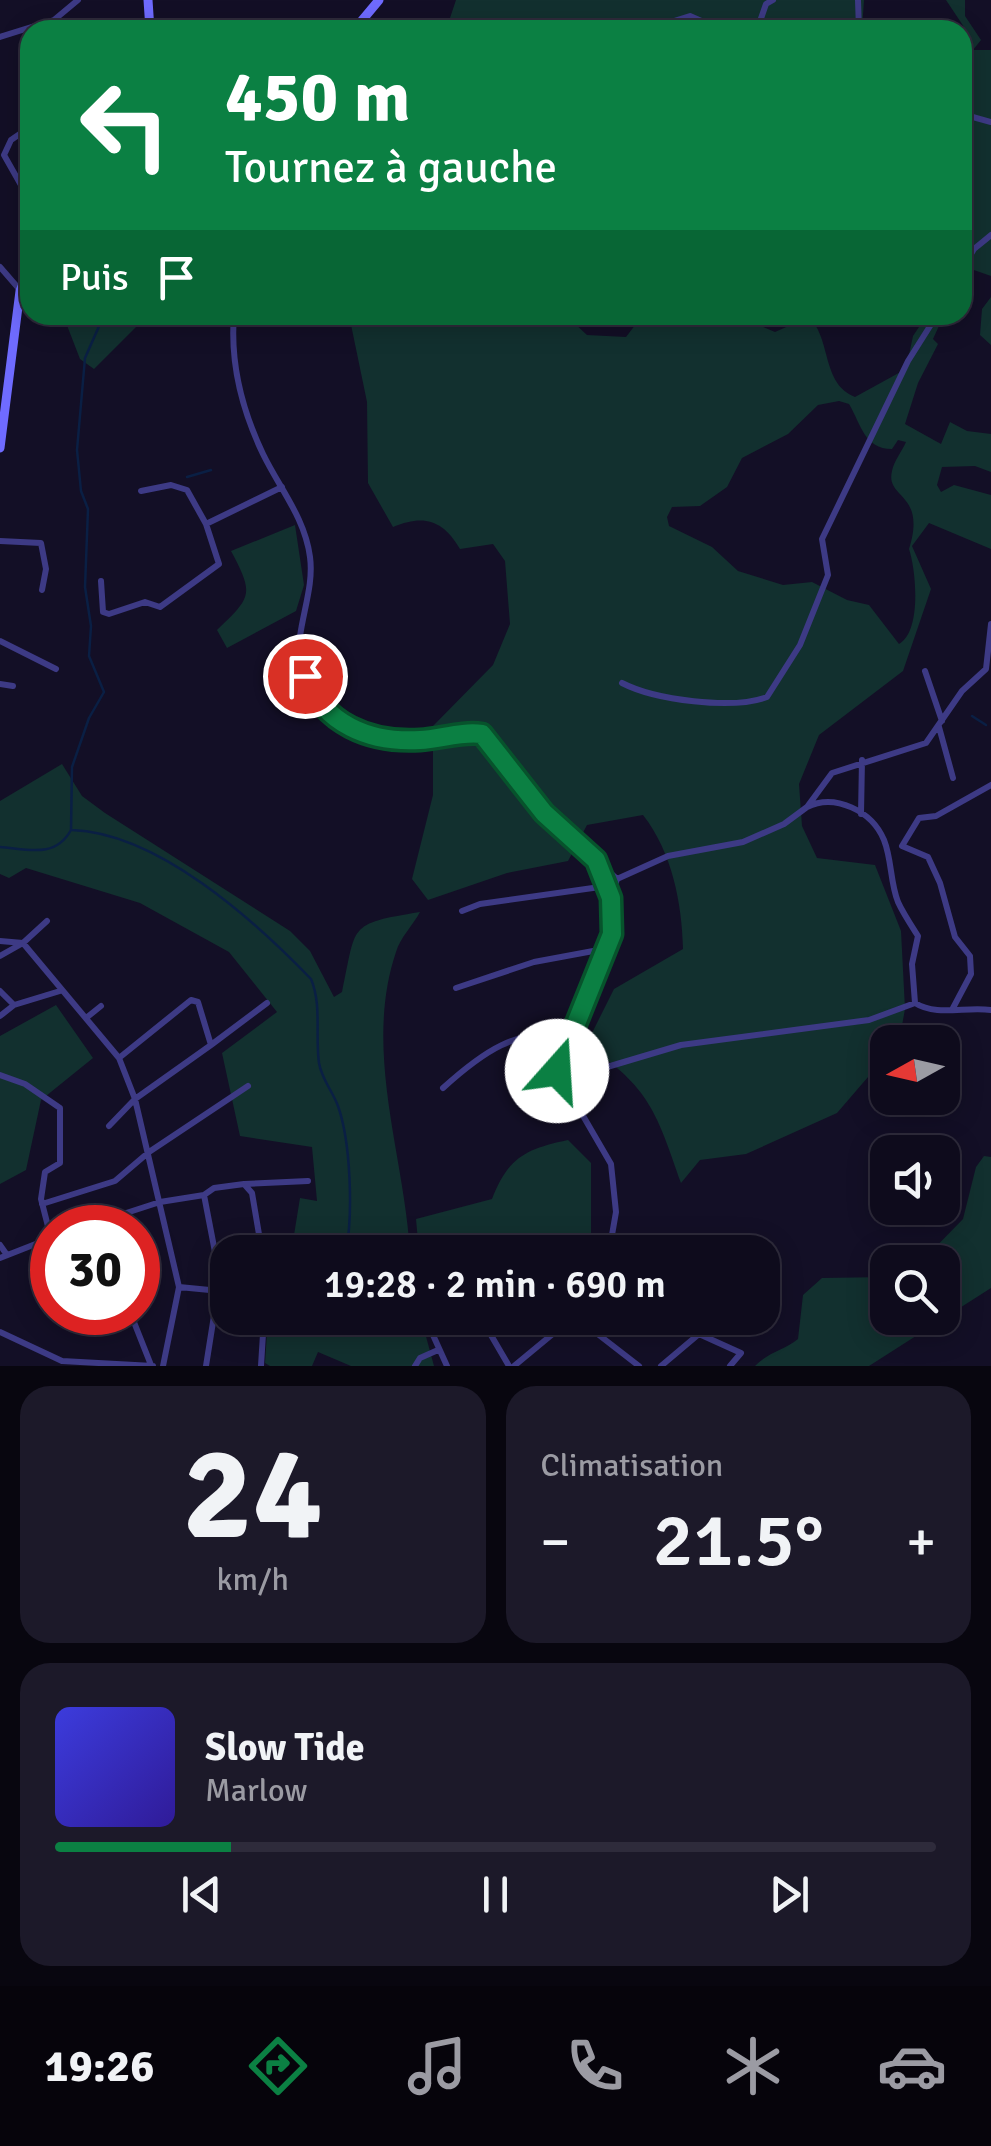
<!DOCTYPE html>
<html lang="fr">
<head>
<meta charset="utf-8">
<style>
  body { margin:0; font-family:Signika,sans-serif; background:#1c1929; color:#f1f3f6; height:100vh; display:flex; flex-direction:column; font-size:38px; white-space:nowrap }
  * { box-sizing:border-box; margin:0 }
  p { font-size:32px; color:#9b9ba3 }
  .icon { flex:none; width:55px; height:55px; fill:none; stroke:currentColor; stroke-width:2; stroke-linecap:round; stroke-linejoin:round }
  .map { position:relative; height:1366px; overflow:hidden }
  .details { display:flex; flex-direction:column; gap:20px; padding:20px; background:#08060f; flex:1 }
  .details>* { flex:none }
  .banner { position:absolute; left:20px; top:20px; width:952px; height:305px; border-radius:30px; box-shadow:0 5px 25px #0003,0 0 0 2px #2e2b3b; background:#0b8043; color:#fff; overflow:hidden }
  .needle { width:65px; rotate:262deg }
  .tools { position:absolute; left:870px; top:1025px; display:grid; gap:20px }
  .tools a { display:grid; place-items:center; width:90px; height:90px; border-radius:20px; background:#0e0b1c; box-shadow:0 5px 25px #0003,0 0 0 2px #2e2b3b; font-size:50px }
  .speed { position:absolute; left:30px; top:1205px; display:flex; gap:20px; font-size:50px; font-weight:700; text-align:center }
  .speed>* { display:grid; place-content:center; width:130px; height:130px; border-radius:50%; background:#0e0b1c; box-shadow:0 5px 25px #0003,0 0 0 2px #2e2b3b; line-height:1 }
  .speed .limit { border:15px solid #d22; background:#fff; color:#111 }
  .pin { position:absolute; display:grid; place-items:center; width:85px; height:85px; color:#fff; margin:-42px; border:5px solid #fff; border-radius:50%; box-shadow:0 2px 10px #0007 }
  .me { position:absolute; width:110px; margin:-55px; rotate:19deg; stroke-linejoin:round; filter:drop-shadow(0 0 8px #0008) }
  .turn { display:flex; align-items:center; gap:35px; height:210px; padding:0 40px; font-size:45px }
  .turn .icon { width:130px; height:130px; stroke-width:2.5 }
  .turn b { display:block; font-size:70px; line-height:85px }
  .then { display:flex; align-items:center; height:95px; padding:0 40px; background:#0003; gap:20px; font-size:38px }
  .big { font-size:75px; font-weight:600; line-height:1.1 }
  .details .card { flex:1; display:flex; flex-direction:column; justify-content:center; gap:15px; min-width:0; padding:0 35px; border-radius:30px; background:#1c1929 }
  .details .dial { align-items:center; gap:0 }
  .dial b { font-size:130px; line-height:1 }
  .song { display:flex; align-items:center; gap:30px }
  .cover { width:120px; height:120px; border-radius:15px; background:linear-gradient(135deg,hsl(240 70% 55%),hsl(250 70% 35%)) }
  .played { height:10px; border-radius:5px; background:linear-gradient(90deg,#0b8043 20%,#2e2b3b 20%) }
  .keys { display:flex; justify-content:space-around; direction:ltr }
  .heat { display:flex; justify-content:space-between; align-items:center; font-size:55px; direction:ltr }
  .details .tiles { flex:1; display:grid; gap:20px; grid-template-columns:1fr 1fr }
  .card:last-child { grid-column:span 2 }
  .trip { position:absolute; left:210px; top:1235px; width:570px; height:100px; border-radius:30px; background:#0e0b1c; box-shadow:0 5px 25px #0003,0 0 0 2px #2e2b3b; font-weight:600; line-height:100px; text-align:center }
  .tab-bar { display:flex; height:160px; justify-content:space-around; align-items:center; background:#06040b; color:#9b9ba3 }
  .tab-bar .icon { width:70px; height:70px }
  .tab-bar .on { color:#0b8043 }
  .tab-bar b { font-size:45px; color:#f1f3f6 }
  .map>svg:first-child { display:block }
  .green { fill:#12302f; fill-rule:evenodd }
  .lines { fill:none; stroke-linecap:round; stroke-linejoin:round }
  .stream { stroke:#0a1f44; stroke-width:2.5 }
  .street { stroke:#3d3a85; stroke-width:6 }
  .secondary { stroke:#6f6bff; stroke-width:9 }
  .route-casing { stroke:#07532c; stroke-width:25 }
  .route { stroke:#0b8043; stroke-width:18 }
</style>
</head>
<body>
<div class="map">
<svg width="991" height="1366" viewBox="0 0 991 1366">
  <rect width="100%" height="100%" fill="#130f26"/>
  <path class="green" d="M456 0H864L862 30H855L854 22 835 30H446Z
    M946 0H965V16L981 40 973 50H991V276L968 268 963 278 962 38 968 33Z
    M991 297V345L980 335 982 309Z
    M63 315H148L94 369 80 359Z
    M349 315H574L572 321 587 335 626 337 639 320 637 315H701L714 320 735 315 775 332 809 317C832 340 821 383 855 397L906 369 913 336 927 315H944L933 339 938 344 918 383 905 424 941 444 950 422 967 431 991 434V472L975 466 942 467 937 485 941 492 954 485 991 495V549L929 523 912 546 931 589 903 671 819 735 799 784 802 826 817 858 875 865 901 931 905 1009 899 1042H888L887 1055 837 1113 746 1154 700 1160 681 1183C657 1114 650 1087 586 1045L614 989 683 949C682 903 672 852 643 815L587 825 568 861 507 873 428 900 412 879 433 795V726L493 665 510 624 505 561 493 544 460 549C443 520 424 514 393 527L368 483 367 402ZM839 401 849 404C861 424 864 449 892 449L898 440 906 442C902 451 894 461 892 471 885 499 927 492 909 549 916 570 922 631 899 644L869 605 847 600 812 582 783 585 738 571 712 547 669 526 667 517 672 507 700 506 727 487 742 458 788 434 818 405Z
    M295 525 304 585 296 611 227 648 217 630C252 597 254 594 231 551Z
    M62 764 82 796 105 813 290 931 310 951 334 997 342 992C357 925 346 924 420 912 413 925 400 938 396 952 363 1050 404 1154 410 1252H264L263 1245 294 1235 300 1198 317 1201 312 1147 240 1136 222 1053 277 1012 229 952 140 903 26 868 9 878 0 874V801Z
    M56 1005 93 1058 41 1100 26 1170 0 1184V1036Z
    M568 1140 591 1163V1252H419L416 1219 492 1199C508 1158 525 1149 568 1140Z
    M984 1156 991 1157V1288L869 1366H755C767 1353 784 1350 798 1339L803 1295 822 1278 887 1277 888 1318H942V1262H921L963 1219 976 1167Z
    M268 1318H421L434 1366H351L318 1352 312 1366H270L265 1363Z"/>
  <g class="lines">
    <path class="stream" d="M187 477 211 470
      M972 716 986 725
      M72 830C158 833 254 920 311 979 322 1005 315 1035 319 1063 322 1080 332 1090 338 1106 351 1143 353 1214 346 1252
      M0 847C27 849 55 859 71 830L72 767 89 718 104 692 89 656 91 626 85 587 88 509 81 491 77 450 85 358 104 315"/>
    <path class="street" d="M858 0 859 30
      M671 30 674 21 690 16 722 30
      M757 30 766 4 773 0
      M0 37 54 20 78 0
      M962 114 991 122
      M30 127 11 140 4 155 30 201
      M30 219V238
      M0 267 20 290
      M962 269 974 249 991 235
      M234 315C230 363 242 410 263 454 280 489 305 518 310 557 317 607 273 661 323 710 379 763 424 725 483 734L545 813 617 879
      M257 315 260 318
      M206 524 282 487
      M0 541 41 543 46 569 42 590
      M101 581 103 612 109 614 145 602 160 607 219 564 206 524 187 490 171 485 141 491
      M0 641 56 669
      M925 671 942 721
      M622 683C655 700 732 710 767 697L800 645 828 575 822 539 908 361 937 315
      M0 684 13 686
      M939 727 953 778
      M807 807C835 793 872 811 884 840 892 860 890 882 898 902 903 913 911 925 918 936L912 964 915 1003C937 1017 966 1006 991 1010
      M861 814 862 760
      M462 911 480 904 607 886
      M0 941 23 943 47 921
      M0 956 23 943 119 1058 135 1099 179 1287 163 1366
      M456 988 534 962 604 949
      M0 991 14 1005 60 991
      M953 1008 971 974 970 956 955 937 940 883 928 857 902 846 919 818 936 816 991 785
      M0 1016 14 1005
      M86 1018 101 1006
      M211 1045 267 1003
      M583 1073 590 1085
      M0 1075 25 1084 60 1108V1163L45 1172 41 1199 52 1242
      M560 1081 681 1045 869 1020 915 1003
      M443 1088C486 1049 512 1033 572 1029
      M109 1126 135 1099 211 1045 198 1002 191 1000 119 1058
      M244 1184 308 1181
      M204 1195 214 1188 244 1184 252 1193 262 1252
      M42 1204 115 1181 149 1152 248 1086
      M80 1228 160 1202 204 1195 220 1278 206 1366
      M0 1245 7 1255
      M609 1252 616 1212 611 1164 557 1071 612 934 611 898 617 879 668 856 743 842 784 824 807 807 832 773 926 743 962 691 986 669 991 624
      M0 1258 51 1238
      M179 1287 220 1291
      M130 1312 151 1365
      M481 1318 509 1366
      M577 1318 639 1366
      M0 1332 62 1361 153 1366
      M261 1366 264 1318
      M415 1366 420 1358 438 1350
      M447 1366 433 1335 453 1318
      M514 1366 572 1318
      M661 1366 699 1334 741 1353 730 1366"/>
    <path class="secondary" d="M148 0 150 30
      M354 30 379 0
      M0 448 20 291 30 267"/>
  </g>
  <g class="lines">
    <g class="route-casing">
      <path id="route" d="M305 676C324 724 369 743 420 740 440 739 462 731 482 734L544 813 596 860 611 898 612 934 557 1071"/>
    </g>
    <use href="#route" class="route"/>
  </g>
</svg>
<div class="tools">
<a><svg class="needle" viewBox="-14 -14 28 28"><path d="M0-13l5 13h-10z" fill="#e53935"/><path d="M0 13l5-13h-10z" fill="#9b9ba3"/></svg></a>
<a><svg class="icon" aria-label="sound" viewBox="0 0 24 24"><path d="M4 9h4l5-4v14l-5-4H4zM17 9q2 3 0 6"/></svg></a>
<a><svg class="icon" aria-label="search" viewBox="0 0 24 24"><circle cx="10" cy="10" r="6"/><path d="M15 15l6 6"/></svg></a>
</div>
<div class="speed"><div class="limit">30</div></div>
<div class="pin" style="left:305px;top:676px;background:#d93025"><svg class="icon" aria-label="arrive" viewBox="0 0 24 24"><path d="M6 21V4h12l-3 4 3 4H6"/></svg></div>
<svg class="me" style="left:557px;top:1071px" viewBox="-20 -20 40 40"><circle r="19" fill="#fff"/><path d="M0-13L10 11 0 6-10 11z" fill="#0b8043"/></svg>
<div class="trip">19:28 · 2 min · 690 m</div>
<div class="banner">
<div class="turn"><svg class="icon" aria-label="left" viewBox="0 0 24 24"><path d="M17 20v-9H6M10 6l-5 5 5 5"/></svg><div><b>450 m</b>Tournez à gauche</div></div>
<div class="then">Puis<svg class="icon" aria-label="arrive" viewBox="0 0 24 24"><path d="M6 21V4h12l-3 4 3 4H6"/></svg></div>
</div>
</div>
<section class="details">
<div class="tiles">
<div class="card dial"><b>24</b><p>km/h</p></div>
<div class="card"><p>Climatisation</p>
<div class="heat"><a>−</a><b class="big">21.5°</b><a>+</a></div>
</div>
<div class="card">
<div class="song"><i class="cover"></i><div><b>Slow Tide</b><p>Marlow</p></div></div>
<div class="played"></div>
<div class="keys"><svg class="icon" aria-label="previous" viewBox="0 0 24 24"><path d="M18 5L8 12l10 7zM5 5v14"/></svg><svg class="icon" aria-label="pause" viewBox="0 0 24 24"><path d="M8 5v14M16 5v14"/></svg><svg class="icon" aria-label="next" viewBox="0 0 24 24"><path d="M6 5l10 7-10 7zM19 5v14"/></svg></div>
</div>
</div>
</section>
<nav class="tab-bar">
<b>19:26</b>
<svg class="icon on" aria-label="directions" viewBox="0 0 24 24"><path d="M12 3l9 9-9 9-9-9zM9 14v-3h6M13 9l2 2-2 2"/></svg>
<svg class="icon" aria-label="music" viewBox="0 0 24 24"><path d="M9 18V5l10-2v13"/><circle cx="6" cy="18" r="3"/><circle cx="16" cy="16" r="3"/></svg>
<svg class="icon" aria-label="phone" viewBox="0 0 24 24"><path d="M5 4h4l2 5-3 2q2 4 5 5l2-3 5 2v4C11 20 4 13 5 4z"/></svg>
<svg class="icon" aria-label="climate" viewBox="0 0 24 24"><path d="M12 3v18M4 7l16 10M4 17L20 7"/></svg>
<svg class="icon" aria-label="car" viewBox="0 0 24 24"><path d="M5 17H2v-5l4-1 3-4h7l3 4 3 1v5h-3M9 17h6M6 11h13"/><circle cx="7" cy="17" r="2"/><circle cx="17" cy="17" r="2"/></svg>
</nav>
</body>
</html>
